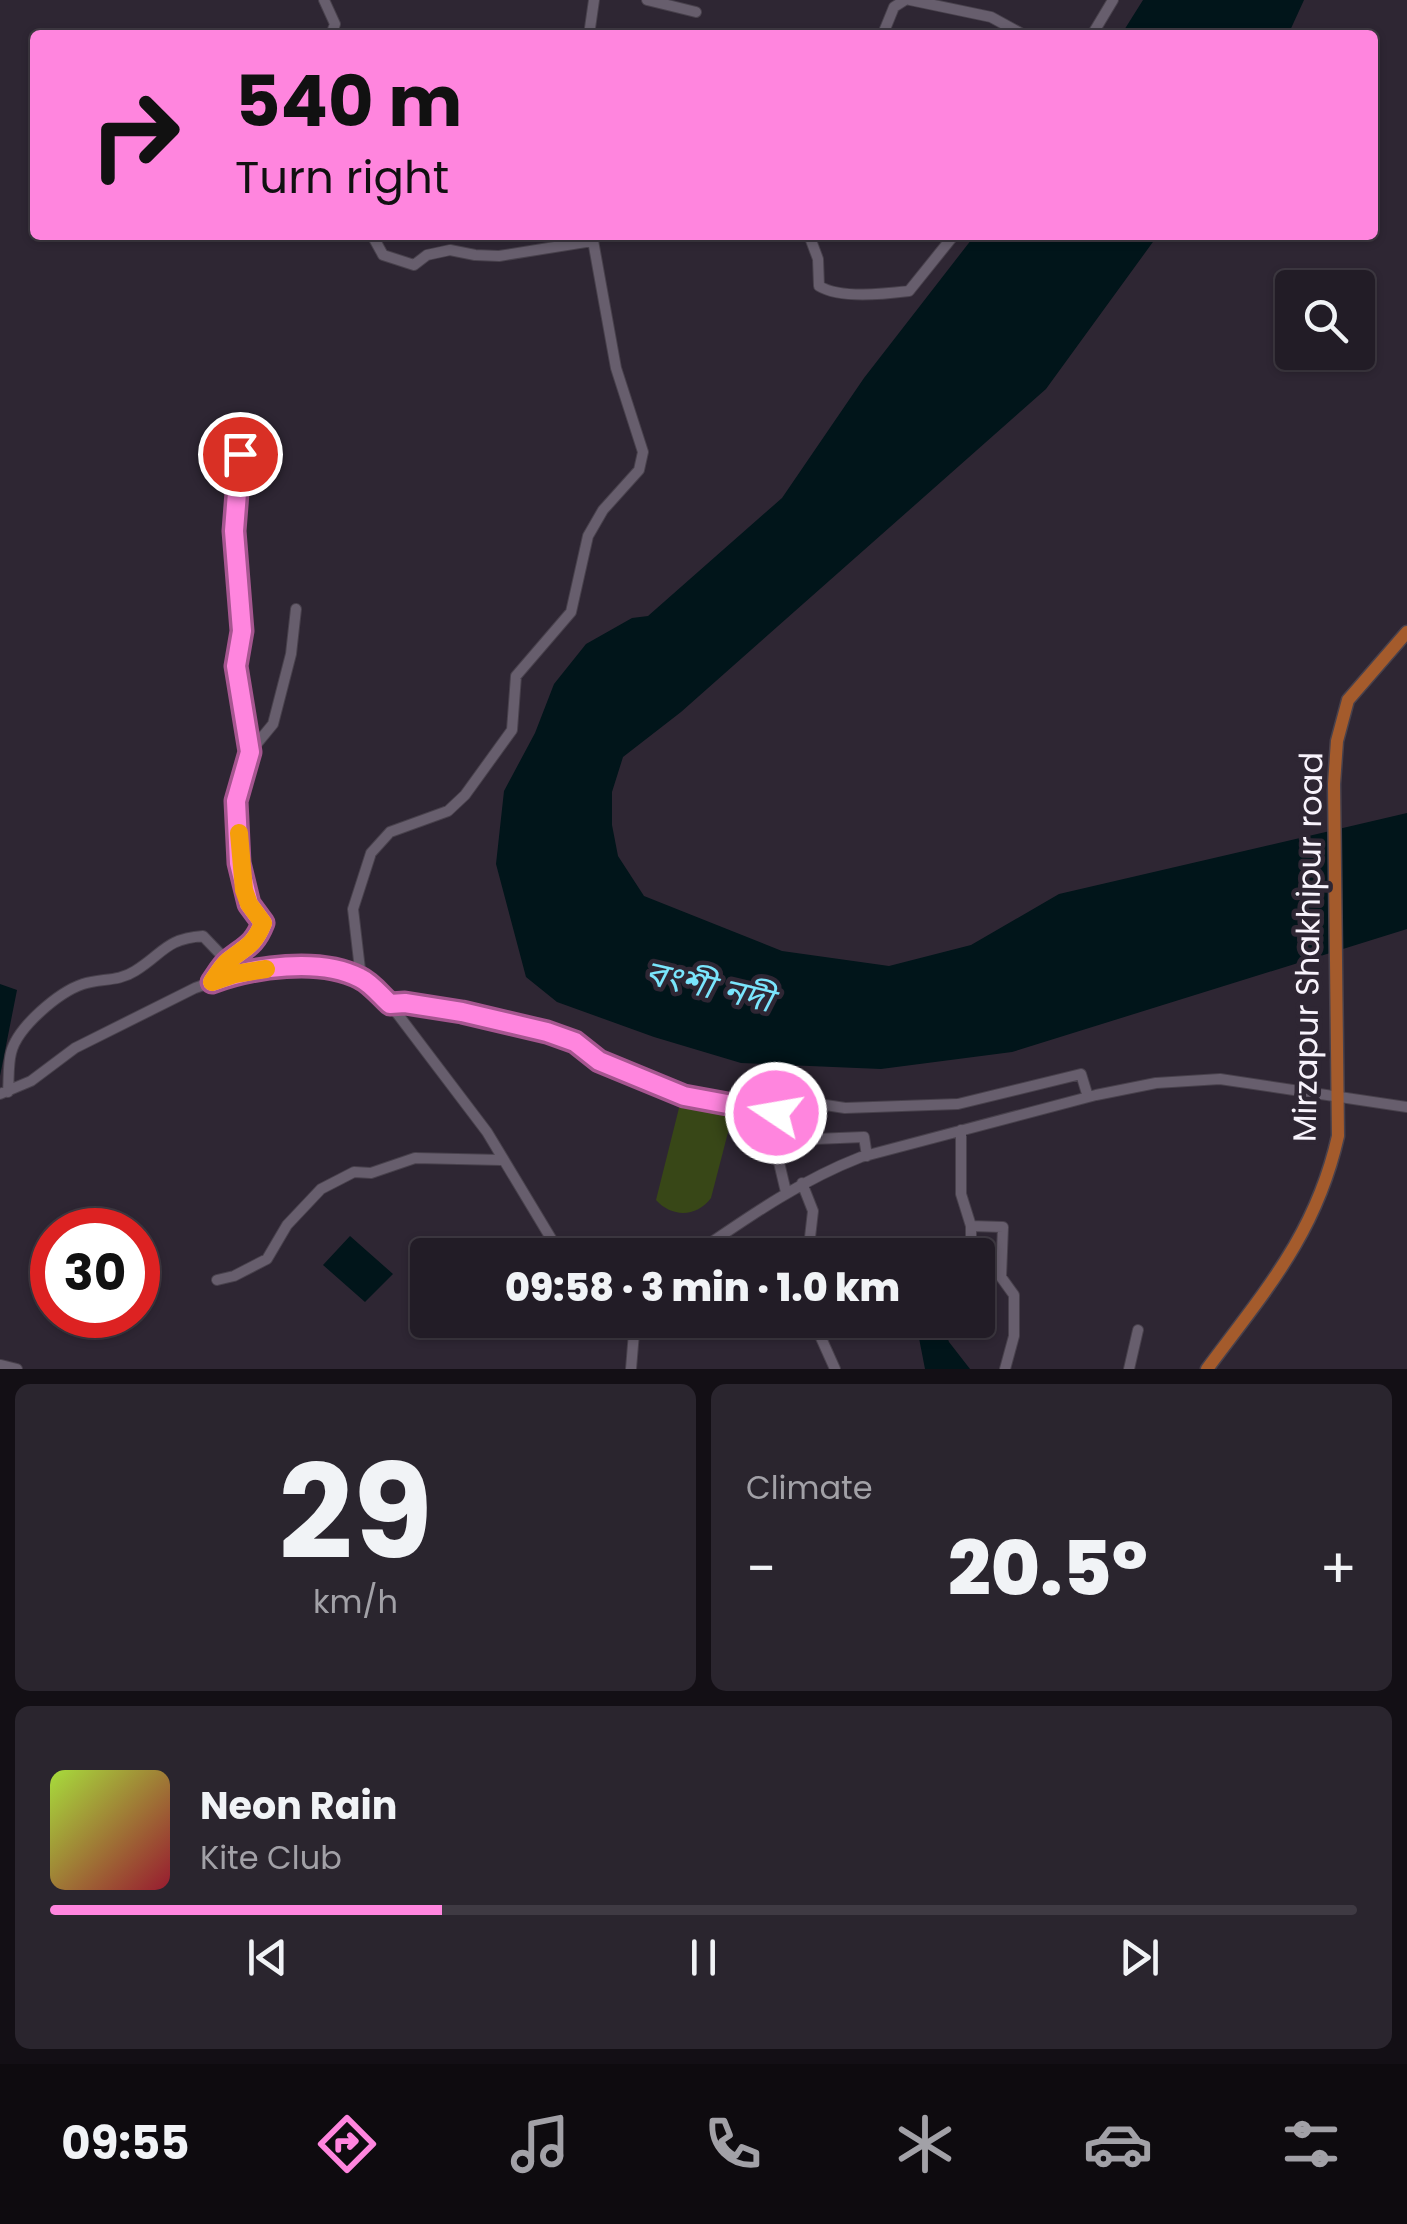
<!DOCTYPE html>
<html lang="en">
<head>
<meta charset="utf-8">
<style>
  body { margin:0; font-family:Poppins,"Noto Sans Bengali",sans-serif; background:#2a252e; color:#f1f3f6; height:100vh; display:flex; flex-direction:column; font-size:38px; white-space:nowrap }
  * { box-sizing:border-box; margin:0 }
  p { font-size:32px; color:#a2a1a7 }
  .icon { flex:none; width:55px; height:55px; fill:none; stroke:currentColor; stroke-width:2; stroke-linecap:round; stroke-linejoin:round }
  .map { position:relative; height:1369px; overflow:hidden }
  .side { display:flex; flex-direction:column; gap:15px; padding:15px; background:#130f15; flex:1 }
  .side>* { flex:none }
  .hud { position:absolute; left:30px; top:30px; width:1348px; height:210px; border-radius:10px; box-shadow:0 2px 8px #0004,0 0 0 2px #3f3a43; background:#ff85de; color:#111; overflow:hidden }
  .buttons { position:absolute; left:1275px; top:270px; display:grid; gap:20px }
  .buttons a { display:grid; place-items:center; width:100px; height:100px; border-radius:10px; background:#221c26; box-shadow:0 2px 8px #0004,0 0 0 2px #3f3a43; font-size:50px }
  .speed { position:absolute; left:30px; top:1208px; display:flex; gap:20px; font-size:50px; font-weight:700; text-align:center }
  .speed>* { display:grid; place-content:center; width:130px; height:130px; border-radius:50%; background:#221c26; box-shadow:0 2px 8px #0004,0 0 0 2px #3f3a43; line-height:1 }
  .speed .limit { border:15px solid #d22; background:#fff; color:#111 }
  .pin { position:absolute; display:grid; place-items:center; width:85px; height:85px; color:#fff; margin:-42px; border:5px solid #fff; border-radius:50%; box-shadow:0 2px 10px #0007 }
  .me { position:absolute; width:110px; margin:-55px; rotate:282deg; stroke-linejoin:round; filter:drop-shadow(0 0 8px #0008) }
  .turn { display:flex; align-items:center; gap:35px; height:210px; padding:0 40px; font-size:45px }
  .turn .icon { width:130px; height:130px; stroke-width:2.5 }
  .turn b { display:block; font-size:70px; line-height:85px }
  .big { font-size:75px; font-weight:800; line-height:1.1 }
  .side .tile { flex:1; display:flex; flex-direction:column; justify-content:center; gap:15px; min-width:0; padding:0 35px; border-radius:15px; background:#2a252e }
  .side .dial { align-items:center; gap:0 }
  .dial b { font-size:130px; line-height:1 }
  .song { display:flex; align-items:center; gap:30px }
  .cover { width:120px; height:120px; border-radius:15px; background:linear-gradient(135deg,hsl(80 70% 55%),hsl(350 70% 35%)) }
  .played { height:10px; border-radius:5px; background:linear-gradient(90deg,#ff85de 30%,#3f3a43 30%) }
  .keys { display:flex; justify-content:space-around; direction:ltr }
  .heat { display:flex; justify-content:space-between; align-items:center; font-size:55px; direction:ltr }
  .side .tiles { flex:1; display:grid; gap:15px; grid-template-columns:1fr 1fr }
  .tile:last-child { grid-column:span 2 }
  .trip { position:absolute; left:410px; top:1238px; width:585px; height:100px; border-radius:10px; background:#221c26; box-shadow:0 2px 8px #0004,0 0 0 2px #3f3a43; font-weight:800; line-height:100px; text-align:center }
  .tabs { display:flex; height:160px; justify-content:space-around; align-items:center; background:#0e0b0f; color:#a2a1a7 }
  .tabs .icon { width:70px; height:70px }
  .tabs .active { color:#ff85de }
  .tabs b { font-size:45px; color:#f1f3f6 }
  .map>svg:first-child { display:block }
  .green { fill:#384717 }
  .water { fill:#01151a }
  .lines { fill:none; stroke-linecap:round; stroke-linejoin:round }
  .minor-casing { stroke:#48414c; stroke-width:12 }
  .major-casing { stroke:#48414c; stroke-width:15 }
  .minor { stroke:#675e6d; stroke-width:10 }
  .major { stroke:#a45b2c; stroke-width:12 }
  .route-casing { stroke:#a65690; stroke-width:25 }
  .route { stroke:#ff85de; stroke-width:18 }
  .slow { stroke:#f59e0b; stroke-width:18 }
  .labels { text-anchor:middle; stroke-width:9; stroke-linejoin:round; paint-order:stroke }
  .street-label { font-size:32px; fill:#f8f3fc; stroke:#2e2633 }
  .water-label { font-size:35px; font-style:italic; fill:#7ae5fc; stroke:#2e2633 }
</style>
</head>
<body>
<div class="map">
<svg width="1407" height="1369" viewBox="0 0 1407 1369">
  <rect width="100%" height="100%" fill="#2e2633"/>
  <path class="green" d="M681 1100 732 1117 711 1198C697 1217 672 1218 656 1200Z"/>
  <path class="water" d="M1143 0H1304L1288 35H1121Z
    M975 235H1158L1046 389 681 712 623 757 612 792V825L618 856 644 896 782 951 889 966 971 945 1059 894 1407 813V929L1012 1052 881 1069 741 1063 654 1037 557 1002 526 977 496 864 504 791 535 733 554 684 586 644 632 618 648 616 782 498 864 378Z
    M0 984 17 990 0 1076Z
    M350 1236 393 1274 365 1302 323 1265Z
    M910 1320H941L949 1342 970 1369H925L918 1333Z"/>
  <g class="lines">
    <g class="minor-casing">
      <path id="minor" d="M324 0 335 24 331 35
        M647 0 696 12
        M910 0 991 17 1024 35
        M589 35 594 0
        M875 35 883 34 894 7 905 0
        M1092 35 1113 0
        M372 235 383 255 414 265 427 255 450 250 475 255 499 256 592 241
        M809 235 818 259 819 286C840 299 884 294 909 291L954 235
        M239 454 235 531 242 631 236 666 250 752
        M227 961C245 951 256 942 263 923L249 904 244 890 236 801 250 752 273 724 291 654 296 609
        M361 978 353 909 371 853 390 832 448 811 465 795 512 730 516 676 571 612 588 536 603 510 639 470 643 452 616 368 592 235
        M390 1004 396 1002 547 1032 575 1042 599 1061 683 1096 777 1113
        M8 1092C9 1079 8 1065 11 1053 17 1027 59 992 83 984 101 978 118 982 135 971 164 953 165 939 203 936L227 961 212 982
        M0 1094 31 1081 75 1048 195 988 235 974 284 966 330 969 361 978 390 1004 487 1132 561 1255
        M961 1130V1194L971 1226V1255
        M772 1133 780 1098 845 1108 958 1104 1081 1074 1088 1097
        M802 1183 813 1211 808 1255
        M786 1192 772 1133 815 1139 864 1137 867 1156
        M971 1226 1003 1227 1001 1277 1014 1295V1336L1005 1369
        M693 1255C747 1218 799 1181 861 1157L1096 1095 1156 1083 1220 1079 1407 1107
        M217 1280 234 1276 267 1259 287 1225 321 1189 354 1172 371 1173 415 1158 501 1160
        M813 1320 835 1369
        M1 1365 17 1369
        M631 1369 635 1320
        M1129 1369 1138 1330"/>
    </g>
    <g class="major-casing">
      <path id="major" d="M1207 1369C1265 1291 1316 1234 1338 1136L1334 784 1337 741 1348 700 1407 632"/>
    </g>
    <use href="#minor" class="minor"/>
    <use href="#major" class="major"/>
  </g>
  <g class="lines">
    <g class="route-casing">
      <path id="route" d="M240 454 234 531 242 631 236 666 250 752 236 801 239 863 249 904 263 923C254 946 245 947 228 961 222 966 217 975 212 982 252 967 320 957 360 978 371 983 381 996 390 1004L405 1003 462 1012 547 1032 575 1042 599 1061 684 1096 776 1113"/>
    </g>
    <use href="#route" class="route"/>
    <path class="slow" d="M239 833 244 890 249 904 263 923C254 946 245 947 228 961 222 966 217 975 212 982L235 974 266 969"/>
  </g>
  <g class="labels">
    <g class="street-label">
      <text transform="translate(1308 947) rotate(-89)" y="11">Mirzapur Shakhipur road</text>
    </g>
    <g class="water-label">
      <text transform="translate(709 986) rotate(13)" y="12">বংশী নদী</text>
    </g>
  </g>
</svg>
<div class="buttons">
<a><svg class="icon" aria-label="search" viewBox="0 0 24 24"><circle cx="10" cy="10" r="6"/><path d="M15 15l6 6"/></svg></a>
</div>
<div class="speed"><div class="limit">30</div></div>
<div class="pin" style="left:240px;top:454px;background:#d93025"><svg class="icon" aria-label="arrive" viewBox="0 0 24 24"><path d="M6 21V4h12l-3 4 3 4H6"/></svg></div>
<svg class="me" style="left:776px;top:1113px" viewBox="-20 -20 40 40"><circle r="17" fill="#ff85de" stroke="#fff" stroke-width="3"/><path d="M0-11L8 9 0 5-8 9z" fill="#fff"/></svg>
<div class="trip">09:58 · 3 min · 1.0 km</div>
<div class="hud">
<div class="turn"><svg class="icon" aria-label="right" viewBox="0 0 24 24"><path d="M7 20v-9h11M14 6l5 5-5 5"/></svg><div><b>540 m</b>Turn right</div></div>
</div>
</div>
<section class="side">
<div class="tiles">
<div class="tile dial"><b>29</b><p>km/h</p></div>
<div class="tile"><p>Climate</p>
<div class="heat"><a>−</a><b class="big">20.5°</b><a>+</a></div>
</div>
<div class="tile">
<div class="song"><i class="cover"></i><div><b>Neon Rain</b><p>Kite Club</p></div></div>
<div class="played"></div>
<div class="keys"><svg class="icon" aria-label="previous" viewBox="0 0 24 24"><path d="M18 5L8 12l10 7zM5 5v14"/></svg><svg class="icon" aria-label="pause" viewBox="0 0 24 24"><path d="M8 5v14M16 5v14"/></svg><svg class="icon" aria-label="next" viewBox="0 0 24 24"><path d="M6 5l10 7-10 7zM19 5v14"/></svg></div>
</div>
</div>
</section>
<nav class="tabs">
<b>09:55</b>
<svg class="icon active" aria-label="directions" viewBox="0 0 24 24"><path d="M12 3l9 9-9 9-9-9zM9 14v-3h6M13 9l2 2-2 2"/></svg>
<svg class="icon" aria-label="music" viewBox="0 0 24 24"><path d="M9 18V5l10-2v13"/><circle cx="6" cy="18" r="3"/><circle cx="16" cy="16" r="3"/></svg>
<svg class="icon" aria-label="phone" viewBox="0 0 24 24"><path d="M5 4h4l2 5-3 2q2 4 5 5l2-3 5 2v4C11 20 4 13 5 4z"/></svg>
<svg class="icon" aria-label="climate" viewBox="0 0 24 24"><path d="M12 3v18M4 7l16 10M4 17L20 7"/></svg>
<svg class="icon" aria-label="car" viewBox="0 0 24 24"><path d="M5 17H2v-5l4-1 3-4h7l3 4 3 1v5h-3M9 17h6M6 11h13"/><circle cx="7" cy="17" r="2"/><circle cx="17" cy="17" r="2"/></svg>
<svg class="icon" aria-label="filters" viewBox="0 0 24 24"><path d="M4 7h16M4 17h16"/><circle cx="9" cy="7" r="2"/><circle cx="15" cy="17" r="2"/></svg>
</nav>
</body>
</html>
